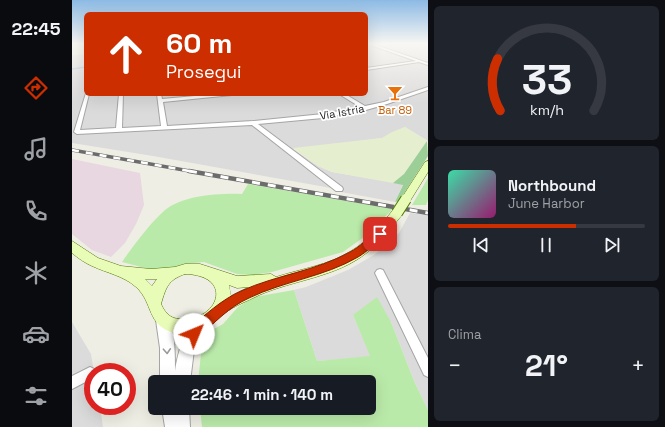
<!DOCTYPE html>
<html lang="it">
<head>
<meta charset="utf-8">
<style>
  body { margin:0; font-family:"Space Grotesk",sans-serif; background:#20242c; color:#f1f3f6; height:100vh; display:flex; flex-direction:column; font-size:15px; white-space:nowrap }
  * { box-sizing:border-box; margin:0 }
  p { font-size:13px; color:#9ea1a6 }
  .icon { flex:none; width:22px; height:22px; fill:none; stroke:currentColor; stroke-width:2; stroke-linecap:round; stroke-linejoin:round }
  .map { position:relative; flex:1; overflow:hidden }
  .sheet { display:flex; flex-direction:column; gap:6px; padding:6px; background:#0d0f14; width:237px }
  .sheet>* { flex:none }
  .banner { position:absolute; left:12px; top:12px; width:284px; height:84px; border-radius:6px; box-shadow:0 4px 16px #0002; background:#cc2e00; color:#fff; overflow:hidden }
  .speed { position:absolute; left:12px; top:363px; display:flex; gap:8px; font-size:20px; font-weight:700; text-align:center }
  .speed>* { display:grid; place-content:center; width:52px; height:52px; border-radius:50%; background:#171b24; box-shadow:0 4px 16px #0002; line-height:1 }
  .speed .limit { border:6px solid #d22; background:#fff; color:#111 }
  .pin { position:absolute; display:grid; place-items:center; width:34px; height:34px; color:#fff; margin:-17px; border-radius:8px; box-shadow:0 2px 6px #0006 }
  .me { position:absolute; width:44px; margin:-22px; rotate:45deg; stroke-linejoin:round; filter:drop-shadow(0 0 3px #0008) }
  .turn { display:flex; align-items:center; gap:14px; height:84px; padding:0 16px; font-size:18px }
  .turn .icon { width:52px; height:52px; stroke-width:2.5 }
  .turn b { display:block; font-size:28px; line-height:34px }
  .big { font-size:30px; font-weight:800; line-height:1.1 }
  .sheet .widget { flex:1; display:flex; flex-direction:column; justify-content:center; gap:6px; min-width:0; padding:0 14px; border-radius:6px; background:#20242c }
  .sheet .dial { align-items:center; gap:0 }
  .dial svg { height:104px; overflow:visible; fill:none; stroke:#363941; stroke-width:7; stroke-linecap:round; text-anchor:middle }
  .dial text { fill:#f1f3f6; stroke:none }
  .song { display:flex; align-items:center; gap:12px }
  .cover { width:48px; height:48px; border-radius:6px; background:linear-gradient(135deg,hsl(160 70% 55%),hsl(320 70% 35%)) }
  .played { height:4px; border-radius:2px; background:linear-gradient(90deg,#cc2e00 65%,#363941 65%) }
  .keys { display:flex; justify-content:space-around; direction:ltr }
  .heat { display:flex; justify-content:space-between; align-items:center; font-size:22px; direction:ltr }
  .trip { position:absolute; left:76px; top:375px; width:228px; height:40px; border-radius:6px; background:#171b24; box-shadow:0 4px 16px #0002; font-weight:800; line-height:40px; text-align:center }
  main { display:flex; flex:1; min-height:0 }
  .tab-bar { display:flex; flex-direction:column; width:72px; justify-content:space-around; align-items:center; background:#090b0e; color:#9ea1a6 }
  .tab-bar .icon { width:28px; height:28px }
  .tab-bar .on { color:#cc2e00 }
  .tab-bar b { font-size:18px; color:#f1f3f6 }
  .map>svg:first-child { display:block }
  .residential { fill:#dcdbdb }
  .industrial { fill:#e8d6e1 }
  .farmland { fill:#e5eecf }
  .grass { fill:#baeaa9 }
  .forest { fill:#9ccf98 }
  .lines { fill:none; stroke-linecap:round; stroke-linejoin:round }
  .stream { stroke:#a3c3de; stroke-width:1.5 }
  .minor-casing { stroke:#a5a5a5; stroke-width:2 }
  .tertiary-casing { stroke:#a5a5a5; stroke-width:2 }
  .secondary-casing { stroke:#507703; stroke-width:1 }
  .minor { fill:#fff; fill-rule:evenodd }
  .tertiary { fill:#fff; fill-rule:evenodd }
  .secondary { fill:#e8fbb7; fill-rule:evenodd }
  .rail-far1-casing { stroke:#6c6c6c; stroke-width:3.5 }
  .rail-casing { stroke:#6c6c6c; stroke-width:4.5 }
  .rail-far1 { stroke:#fff; stroke-width:2.5; stroke-dasharray:7; stroke-linecap:butt }
  .rail { stroke:#fff; stroke-width:3; stroke-dasharray:8; stroke-linecap:butt }
  .secondary-bridge-casing { stroke:#507703; stroke-width:12; stroke-linecap:butt }
  .secondary-bridge { stroke:#e8fbb7; stroke-width:10 }
  .oneway { stroke:#9a9a9a }
  .route { fill:#cc2e00; stroke:#851e00 }
  .labels { text-anchor:middle; stroke-width:3.5; stroke-linejoin:round; paint-order:stroke }
  .far-food-label { font-size:11px; fill:#c56008; stroke:#fff }
  .far-street-label { font-size:11px; fill:#1e1e1e; stroke:#fff }
</style>
</head>
<body>
<main>
<nav class="tab-bar">
<b>22:45</b>
<svg class="icon on" aria-label="directions" viewBox="0 0 24 24"><path d="M12 3l9 9-9 9-9-9zM9 14v-3h6M13 9l2 2-2 2"/></svg>
<svg class="icon" aria-label="music" viewBox="0 0 24 24"><path d="M9 18V5l10-2v13"/><circle cx="6" cy="18" r="3"/><circle cx="16" cy="16" r="3"/></svg>
<svg class="icon" aria-label="phone" viewBox="0 0 24 24"><path d="M5 4h4l2 5-3 2q2 4 5 5l2-3 5 2v4C11 20 4 13 5 4z"/></svg>
<svg class="icon" aria-label="climate" viewBox="0 0 24 24"><path d="M12 3v18M4 7l16 10M4 17L20 7"/></svg>
<svg class="icon" aria-label="car" viewBox="0 0 24 24"><path d="M5 17H2v-5l4-1 3-4h7l3 4 3 1v5h-3M9 17h6M6 11h13"/><circle cx="7" cy="17" r="2"/><circle cx="17" cy="17" r="2"/></svg>
<svg class="icon" aria-label="filters" viewBox="0 0 24 24"><path d="M4 7h16M4 17h16"/><circle cx="9" cy="7" r="2"/><circle cx="15" cy="17" r="2"/></svg>
</nav>
<div class="map">
<svg width="356" height="427" viewBox="0 0 356 427">
  <rect width="100%" height="100%" fill="#efeee4"/>
  <path class="residential" d="M294 44H356V141L333 127 311 138 221 149 246 166 260 172 331 184 323 202 269 192 259 188 81 156 0 143V55L14 54V94H294Z
    M338 213 356 215V410L342 381 319 322 281 315 299 357 245 361 222 290 234 287 276 270 302 255 327 233Z
    M0 322 19 354 22 372 21 406H28L31 427H0Z"/>
  <path class="industrial" d="M0 159 68 173 72 205 64 224 53 243 39 257 20 250 0 234Z"/>
  <path class="farmland" d="M0 44H14V54L0 55Z
    M333 127 355 141 332 174 321 183 260 172 246 166 221 148 310 138 320 132Z"/>
  <path class="grass" d="M356 178V200L354 205H340Z
    M176 184 321 209 292 237 271 252 200 272 180 275 165 274 132 262 112 264 100 269H77L50 262C61 246 79 222 93 210 112 195 147 193 170 194Z
    M222 290 245 361 298 356 281 315 305 297 319 322 342 381 356 410V427H130L128 408H297V382H126L131 335 151 324 166 307 182 297Z"/>
  <path class="forest" d="M355 141 356 156 327 201 323 202 331 185 321 183 332 174Z"/>
  <g class="lines">
    <path class="stream" d="M0 69 14 67"/>
    <g class="minor-casing">
      <path id="minor" d="M296 44H301L356 63V65L347 62 294 70V68L344 61Z
        M356 87V90L315 104 294 110 251 118 186 124 270 187 271 189 270 191H264L180 125 5 134 2 132 14 93V94H17L8 130 44 128 47 94H51L50 128 89 126 85 94H89L90 99 145 94H162L160 95 91 102 95 126 181 121 251 114 288 107 267 94H273L293 106 312 102Z
        M308 269 311 270 356 358V377L352 375 303 273 305 270Z
        M18 367 22 369 24 372H21V378L0 389V376Z"/>
    </g>
    <g class="tertiary-casing">
      <path id="tertiary" d="M91 314 96 316C103 332 103 353 103 371 106 352 113 324 132 317L137 319 139 323 126 341 122 350 118 382H88V348L84 320 86 316Z
        M90 408H117L118 427H93Z"/>
    </g>
    <g class="secondary-casing">
      <path id="secondary" d="M356 161V172L338 201 334 202 330 201 329 199 353 162Z
        M325 209 329 210 330 213 329 216C317 231 305 246 289 257 257 279 215 281 181 298 171 303 158 308 149 316 137 328 122 337 103 333 74 326 82 303 64 287 52 276 35 273 20 266 13 263 6 258 0 253V241L26 258 49 266 79 269 103 267 113 264H128L165 276 199 274 204 277C229 269 257 265 279 251 296 241 309 225 321 210ZM113 274C161 275 148 318 113 319 100 320 94 315 89 304 94 287 96 280 113 274ZM73 279H85L80 286ZM157 285 165 288 177 287 159 296Z"/>
    </g>
    <use href="#minor" class="minor"/>
    <use href="#tertiary" class="tertiary"/>
    <use href="#secondary" class="secondary"/>
    <g class="rail-far1-casing">
      <path id="rail-far1" d="M0 150 123 172"/>
    </g>
    <g class="rail-casing">
      <path id="rail" d="M117 171 356 213"/>
    </g>
    <use href="#rail-far1" class="rail-far1"/>
    <use href="#rail" class="rail"/>
    <g class="secondary-bridge-casing">
      <path id="secondary-bridge" d="M325 213 334 199"/>
    </g>
    <use href="#secondary-bridge" class="secondary-bridge"/>
  </g>
  <defs><path id="oneway-chevron" d="M-2-3.5L2.5 0L-2 3.5" fill="none" stroke-width="1.6" stroke-linecap="round" stroke-linejoin="round"/></defs>
  <use class="oneway" href="#oneway-chevron" transform="translate(95 351) rotate(87)"/>
  <linearGradient id="sky" x2="0" y2="1"><stop stop-color="#8cbae4"/><stop offset="0.42" stop-color="#f8f7f3"/><stop offset="1" stop-color="#f8f7f3" stop-opacity="0"/></linearGradient>
  <rect width="356" height="104" fill="url(#sky)"/>
  <path class="route" d="M308 230 313 234 312 236C303 243 295 252 286 257 252 277 212 281 177 298 157 307 142 323 126 338L122 340 117 338 115 334 117 329C133 315 149 300 169 291 204 275 244 271 278 252 288 247 296 238 305 231Z"/>
  <defs>
    <g id="bar-bare" transform="scale(1.2)"><path d="M-6-5H6L.8 .8V4.5H3.5V6h-7V4.5H-.8V.8Z" fill="#e8710a" stroke="#fff" stroke-width="2.5" paint-order="stroke"/></g>
  </defs>
  <g fill-rule="evenodd">
    <use href="#bar-bare" x="323" y="93"/>
  </g>
  <g class="labels">
    <g class="far-food-label">
      <text x="323" y="114">Bar 89</text>
    </g>
    <g class="far-street-label">
      <text transform="translate(270 112) rotate(-10)" y="4">Via Istria</text>
    </g>
  </g>
</svg>
<div class="speed"><div class="limit">40</div></div>
<div class="pin" style="left:308px;top:234px;background:#d93025"><svg class="icon" aria-label="arrive" viewBox="0 0 24 24"><path d="M6 21V4h12l-3 4 3 4H6"/></svg></div>
<svg class="me" style="left:122px;top:334px" viewBox="-20 -20 40 40"><circle r="19" fill="#fff"/><path d="M0-13L10 11 0 6-10 11z" fill="#cc2e00"/></svg>
<div class="trip">22:46 · 1 min · 140 m</div>
<div class="banner">
<div class="turn"><svg class="icon" aria-label="ahead" viewBox="0 0 24 24"><path d="M12 20V5M6 11l6-6 6 6"/></svg><div><b>60 m</b>Prosegui</div></div>
</div>
</div>
<section class="sheet">
<div class="widget dial"><svg viewBox="0 0 100 80">
<path d="M14 69A42 42 0 1 1 86 69"/>
<path d="M14 69A42 42 0 0 1 12 29" stroke="#cc2e00"/>
<text x="50" y="56" font-size="32" font-weight="700">33</text>
<text x="50" y="72" font-size="11">km/h</text>
</svg></div>
<div class="widget">
<div class="song"><i class="cover"></i><div><b>Northbound</b><p>June Harbor</p></div></div>
<div class="played"></div>
<div class="keys"><svg class="icon" aria-label="previous" viewBox="0 0 24 24"><path d="M18 5L8 12l10 7zM5 5v14"/></svg><svg class="icon" aria-label="pause" viewBox="0 0 24 24"><path d="M8 5v14M16 5v14"/></svg><svg class="icon" aria-label="next" viewBox="0 0 24 24"><path d="M6 5l10 7-10 7zM19 5v14"/></svg></div>
</div>
<div class="widget"><p>Clima</p>
<div class="heat"><a>−</a><b class="big">21°</b><a>+</a></div>
</div>
</section>
</main>
</body>
</html>
